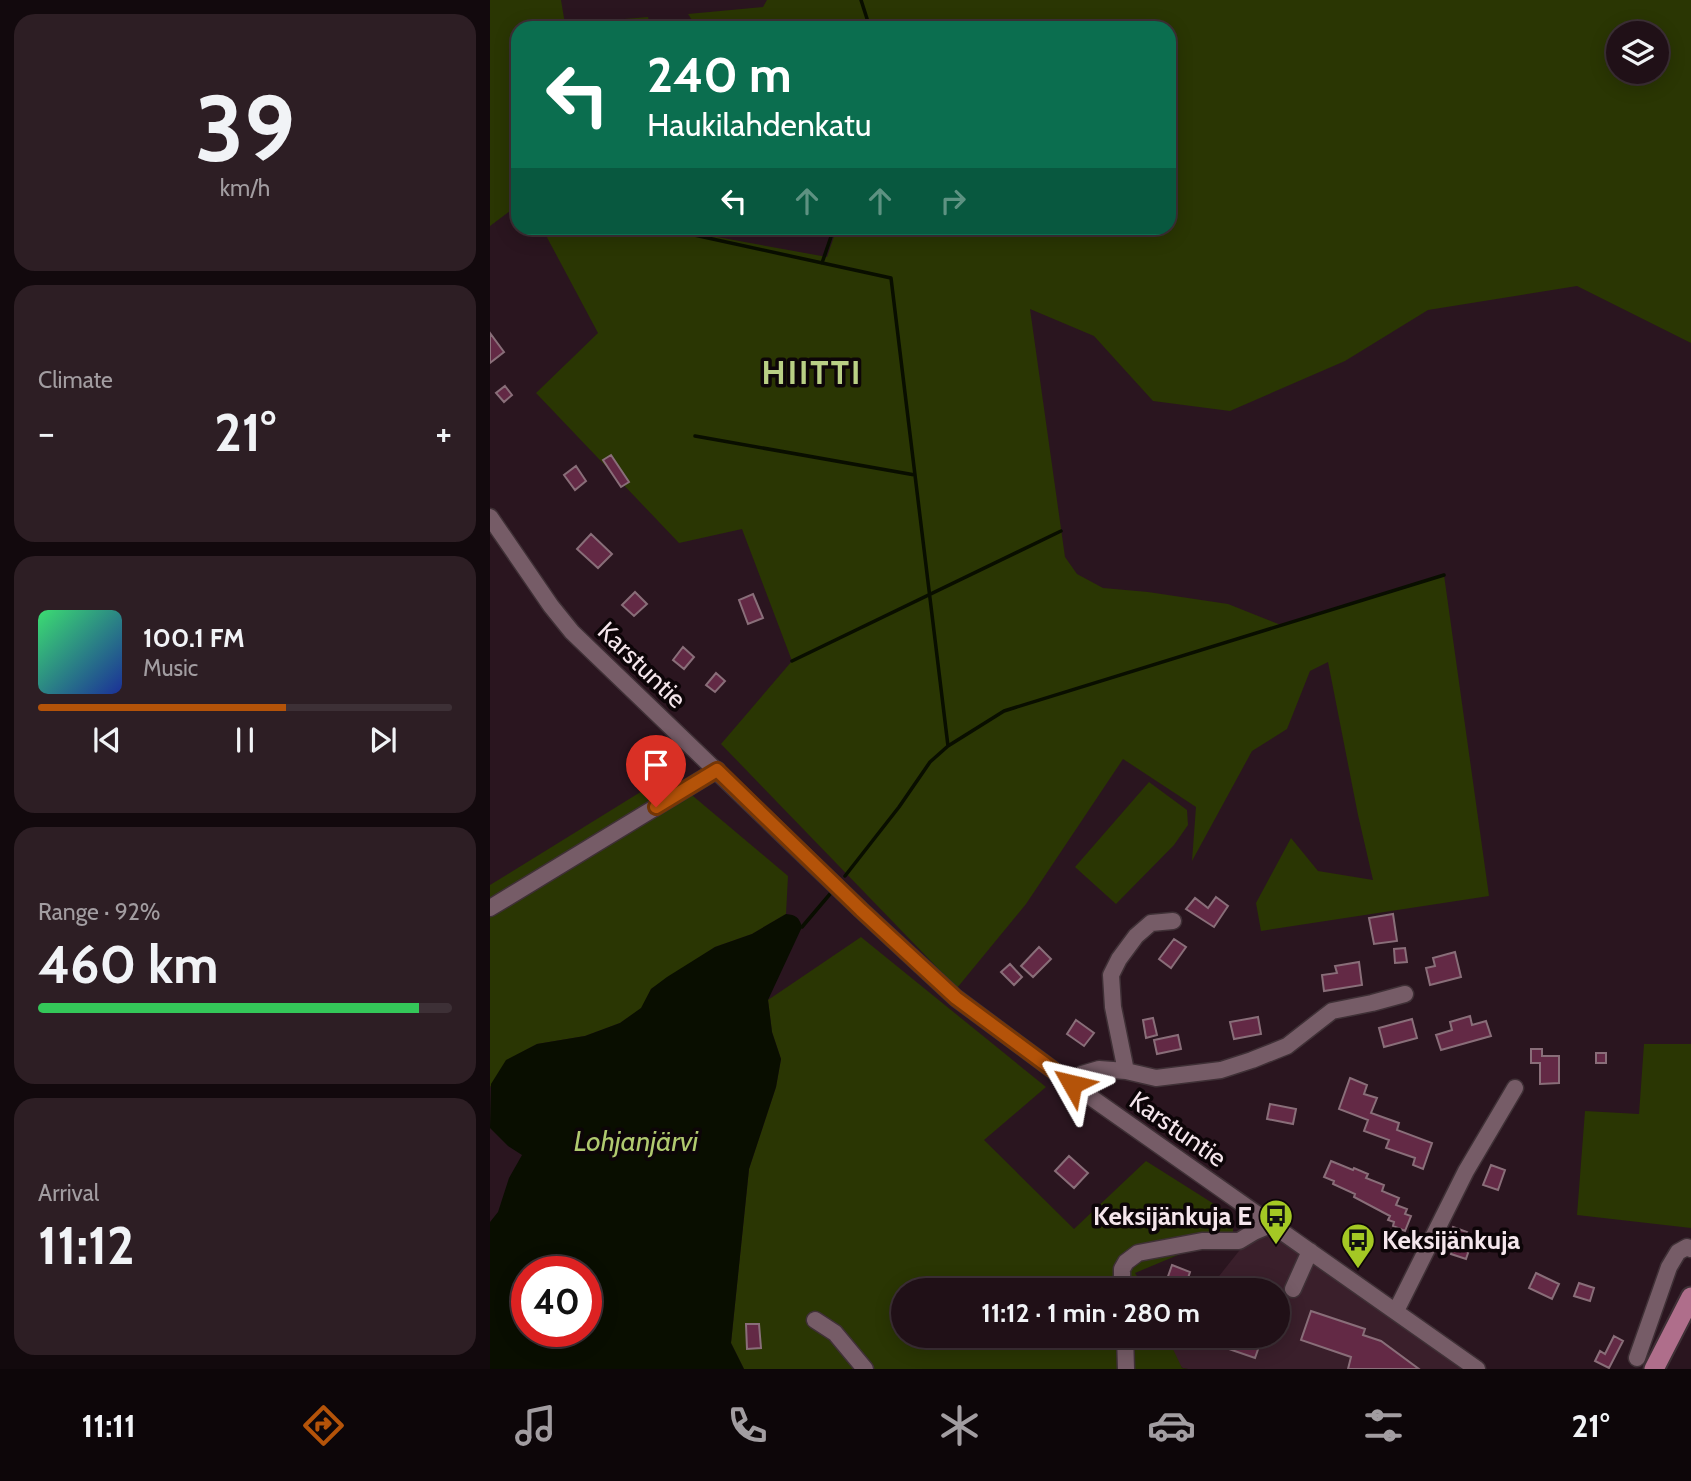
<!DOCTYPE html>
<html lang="en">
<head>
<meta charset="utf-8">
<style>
  body { margin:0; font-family:Cabin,sans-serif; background:#2d1e24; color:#f1f3f6; height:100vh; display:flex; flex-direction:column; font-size:26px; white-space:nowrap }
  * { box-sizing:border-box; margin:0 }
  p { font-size:23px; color:#a29da1 }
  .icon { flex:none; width:38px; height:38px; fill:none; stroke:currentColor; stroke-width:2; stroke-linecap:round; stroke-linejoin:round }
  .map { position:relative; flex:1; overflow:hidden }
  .details { display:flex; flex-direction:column; gap:14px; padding:14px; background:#12090d; width:490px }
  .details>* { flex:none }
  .hud { position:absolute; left:21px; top:21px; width:665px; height:214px; border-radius:21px; box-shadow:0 4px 18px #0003,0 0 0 2px #3d3036; background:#0b6e4f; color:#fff; overflow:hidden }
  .controls { position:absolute; left:1116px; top:21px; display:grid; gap:14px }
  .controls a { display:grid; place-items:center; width:63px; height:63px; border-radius:50%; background:#201017; box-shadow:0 4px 18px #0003,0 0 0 2px #3d3036; font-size:35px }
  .speed { position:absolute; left:21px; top:1256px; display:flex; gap:14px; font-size:35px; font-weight:700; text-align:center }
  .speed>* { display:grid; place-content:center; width:91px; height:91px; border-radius:50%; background:#201017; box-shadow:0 4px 18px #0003,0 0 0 2px #3d3036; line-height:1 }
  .speed .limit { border:10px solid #d22; background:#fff; color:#111 }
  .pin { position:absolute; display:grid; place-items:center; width:60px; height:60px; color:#fff; margin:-72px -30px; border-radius:50% 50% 50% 0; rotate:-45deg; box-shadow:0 0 7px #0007 }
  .pin .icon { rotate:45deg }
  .me { position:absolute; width:77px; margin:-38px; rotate:307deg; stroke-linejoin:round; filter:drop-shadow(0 0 5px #0008) }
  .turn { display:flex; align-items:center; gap:24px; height:147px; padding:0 21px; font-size:32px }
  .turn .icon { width:91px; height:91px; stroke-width:2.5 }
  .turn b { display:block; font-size:49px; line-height:60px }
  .lanes { display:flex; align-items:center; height:66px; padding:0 21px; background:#0003; justify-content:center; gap:35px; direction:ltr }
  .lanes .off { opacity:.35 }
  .big { font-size:52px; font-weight:700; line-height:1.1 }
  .details .tile { flex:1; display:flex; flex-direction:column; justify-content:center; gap:10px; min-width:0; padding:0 24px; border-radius:21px; background:#2d1e24 }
  .details .dial { align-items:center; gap:0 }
  .dial b { font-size:91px; line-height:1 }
  .song { display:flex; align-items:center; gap:21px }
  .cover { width:84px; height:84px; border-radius:10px; background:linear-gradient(135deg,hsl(140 70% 55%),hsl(230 70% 35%)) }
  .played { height:7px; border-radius:4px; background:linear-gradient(90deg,#b45309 60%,#3d3036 60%) }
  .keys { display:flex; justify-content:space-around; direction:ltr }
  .heat { display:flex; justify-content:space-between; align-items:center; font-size:38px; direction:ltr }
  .charge { height:10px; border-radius:5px; background:linear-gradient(90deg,#34c759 92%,#3d3036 0) }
  .trip { position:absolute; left:401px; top:1278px; width:399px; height:70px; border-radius:35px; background:#201017; box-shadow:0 4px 18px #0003,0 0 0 2px #3d3036; font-weight:700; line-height:70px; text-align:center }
  .tab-bar { display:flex; height:112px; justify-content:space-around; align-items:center; background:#0d0609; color:#a29da1 }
  .tab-bar .icon { width:49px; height:49px }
  .tab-bar .on { color:#b45309 }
  .tab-bar b { font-size:32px; color:#f1f3f6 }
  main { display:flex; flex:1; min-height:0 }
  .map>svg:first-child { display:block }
  .built { fill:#3a1f2b }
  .green { fill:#2a3603; fill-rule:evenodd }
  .water { fill:#090e00; fill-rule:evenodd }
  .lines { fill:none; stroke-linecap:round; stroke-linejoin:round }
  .stream { stroke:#090e00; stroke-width:3.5 }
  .building { fill:#632945; stroke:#896e79; stroke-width:2 }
  .minor-casing { stroke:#3f3036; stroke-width:19 }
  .major-casing { stroke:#3f3036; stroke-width:23 }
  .minor { stroke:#765c67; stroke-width:16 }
  .major { stroke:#af6e8b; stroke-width:19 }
  .route-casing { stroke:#753606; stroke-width:18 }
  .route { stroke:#b45309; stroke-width:12 }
  .labels { text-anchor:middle; stroke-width:7; stroke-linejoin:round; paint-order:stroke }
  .street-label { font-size:26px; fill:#f5e6ec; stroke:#0d0508 }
  .poi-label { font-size:26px; font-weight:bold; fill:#f5e6ec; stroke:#0d0508; text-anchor:end }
  .water-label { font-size:28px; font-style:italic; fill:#b0ca6f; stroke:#0d0508 }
  .district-label { font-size:33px; font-weight:bold; letter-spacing:2px; fill:#b9cf85; stroke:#0d0508 }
</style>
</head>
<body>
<main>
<section class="details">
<div class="tile dial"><b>39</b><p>km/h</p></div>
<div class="tile"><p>Climate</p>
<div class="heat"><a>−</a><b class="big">21°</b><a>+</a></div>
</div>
<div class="tile">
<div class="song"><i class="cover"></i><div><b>100.1 FM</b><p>Music</p></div></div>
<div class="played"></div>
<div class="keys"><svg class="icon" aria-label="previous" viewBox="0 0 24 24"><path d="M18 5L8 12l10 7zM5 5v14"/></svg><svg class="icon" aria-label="pause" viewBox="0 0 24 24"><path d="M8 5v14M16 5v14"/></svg><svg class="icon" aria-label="next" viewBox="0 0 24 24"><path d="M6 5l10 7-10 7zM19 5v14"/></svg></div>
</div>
<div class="tile"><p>Range · 92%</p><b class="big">460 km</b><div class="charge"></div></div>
<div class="tile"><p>Arrival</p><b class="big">11:12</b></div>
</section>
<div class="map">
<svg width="1201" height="1369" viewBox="0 0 1201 1369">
  <rect width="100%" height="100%" fill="#2a151f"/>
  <path class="built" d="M783 1224 987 1369H698L693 1368 653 1336 788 1335V1290H718L764 1232Z"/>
  <path class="green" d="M0 0H71L75 24 158 17 161 28H28V205L0 226Z
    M277 0H1201V343L1087 286 938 310 855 361 740 411 663 401 604 336 540 309 575 557 587 574 613 588 658 592 738 604 791 625 954 575 999 896 771 931 766 903 801 838 828 871 883 880 868 815 838 662 820 671 797 729 762 751 702 861 706 807 633 759 536 904 467 988 231 744 302 661 252 529 189 543 46 393 108 333 52 228H209L211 234 337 257 347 228H679V28H207L198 14 273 7ZM1129 33H1167V72H1129Z
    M178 775 298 876 296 914 262 934 225 947 161 989 152 1008 130 1023 95 1036 47 1044 17 1060 0 1087V885Z
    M659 782 697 810 698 825 684 845 626 904 585 867Z
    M371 937 556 1087 494 1140 584 1229 656 1161 743 1216V1232L645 1273 656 1290H413V1335H654L682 1347 692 1368 698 1369H254L241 1343 259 1169 286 1087 291 1059 282 1032 278 1000Z
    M1154 1044H1201V1228L1087 1215 1095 1111 1149 1114Z"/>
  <path class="water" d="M296 914C306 915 309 917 312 927L278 1000 282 1032 291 1059 286 1087 259 1169 241 1343 254 1369H0V1222L8 1212 19 1178 32 1155 18 1146 0 1128 1 1084 16 1060 47 1044 95 1036 130 1023 151 1008 161 989 177 977 225 947 262 934ZM37 1272H96V1332H37Z"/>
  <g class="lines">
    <path class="stream" d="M371 0 380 28
      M186 231 401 278 458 746
      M332 263 344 228
      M205 436 425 475
      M302 661 571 531
      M355 876 409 807 440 762 458 746 514 711 954 575
      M312 927 340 894"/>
  </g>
  <path class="building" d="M0 333 14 352 0 363Z
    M15 386 22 395 14 402 6 393Z
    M121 455 139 482 131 487 113 460Z
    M86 466 96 481 85 490 74 475Z
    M101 534 122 554 108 568 87 549Z
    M145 592 157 604 144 616 132 605Z
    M263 594 273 618 258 624 249 600Z
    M193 647 204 657 194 669 183 660Z
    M226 673 235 681 225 692 216 685Z
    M726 897 738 906 724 927 696 909 705 898 718 908Z
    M903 914 907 941 884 944 879 918Z
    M684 939 696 947 681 968 669 959Z
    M549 947 561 959 543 977 531 966Z
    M915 948 917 962 905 963 904 949Z
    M965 952 971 977 940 985 936 968 945 966 943 958Z
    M869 962 872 985 834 991 832 975 847 973 845 966Z
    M520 964 532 977 524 985 511 972Z
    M980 1016 982 1025 996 1021 1001 1036 951 1050 946 1035 962 1030 960 1022Z
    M768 1017 771 1034 744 1039 740 1022Z
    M663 1018 667 1035 656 1038 653 1020Z
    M922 1019 927 1038 894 1047 889 1028Z
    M586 1020 604 1033 594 1046 577 1034Z
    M688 1035 691 1049 667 1054 664 1040Z
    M1041 1049H1052V1056H1069V1083L1050 1084V1063H1041Z
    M1106 1053H1116V1063H1106Z
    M860 1078 877 1085 874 1094 887 1098 881 1113 909 1123 907 1130 942 1143 933 1169 923 1165 925 1158 896 1148 899 1140 874 1131 878 1120 849 1109Z
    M780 1104 806 1109 803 1124 777 1119Z
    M579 1156 598 1173 584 1188 565 1171Z
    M841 1161 863 1170 864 1168 878 1174 876 1178 894 1185 892 1191 909 1198 906 1205 917 1209 915 1214 921 1216 915 1231 903 1226 904 1222 898 1220 900 1216 864 1197 865 1194 843 1184 844 1181 834 1177Z
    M1001 1165 1015 1170 1008 1190 993 1185Z
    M963 1227 977 1232 973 1241 981 1244 976 1259 961 1254 965 1241 959 1239Z
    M682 1265 700 1272 694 1290H689L675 1285Z
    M1046 1273 1069 1284 1062 1299 1039 1288Z
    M1089 1283 1104 1288 1100 1301 1084 1296Z
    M821 1311 875 1329 873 1335 891 1341 929 1369H858L861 1357 811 1340Z
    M256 1324H269L271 1348 257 1349Z
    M670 1335H773L765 1358 707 1338 703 1348 670 1337Z
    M1124 1336 1133 1341 1119 1368 1105 1361 1110 1351 1115 1354Z"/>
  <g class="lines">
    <g class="minor-casing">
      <path id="minor" d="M0 517 61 606 82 632 371 910 466 998 582 1084 987 1369
        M0 908 227 770
        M636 1071 623 1007 621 975 629 959 646 936 661 923 683 921
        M582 1084 592 1074 609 1069 636 1071 666 1078 731 1070 762 1060 797 1046 842 1011 882 1003 915 994
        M803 1289 820 1251
        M632 1290V1269L636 1262 648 1253 712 1241H749L764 1232 783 1224
        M906 1311 976 1171 1025 1088
        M325 1320 345 1333 375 1369
        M635 1335 636 1369
        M1147 1358 1179 1267 1188 1252 1197 1247 1201 1249"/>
    </g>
    <g class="major-casing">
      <path id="major" d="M1164 1369 1201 1297"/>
    </g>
    <use href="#minor" class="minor"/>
    <use href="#major" class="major"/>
  </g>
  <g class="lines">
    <g class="route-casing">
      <path id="route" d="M166 807 227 770 371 910 466 998 582 1084"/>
    </g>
    <use href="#route" class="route"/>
  </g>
  <defs>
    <g id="bus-pin" transform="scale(1.75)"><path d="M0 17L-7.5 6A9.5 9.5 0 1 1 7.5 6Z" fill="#a4c824" stroke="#0d0508"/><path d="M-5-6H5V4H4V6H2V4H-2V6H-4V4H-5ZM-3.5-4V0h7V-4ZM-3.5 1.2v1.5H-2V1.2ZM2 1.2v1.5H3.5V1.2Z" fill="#111"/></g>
  </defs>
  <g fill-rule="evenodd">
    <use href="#bus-pin" x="786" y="1216"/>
    <use href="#bus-pin" x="868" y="1240"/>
  </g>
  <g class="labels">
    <g class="street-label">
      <text transform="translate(152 665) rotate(44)" y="9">Karstuntie</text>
      <text transform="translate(688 1129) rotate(35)" y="9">Karstuntie</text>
    </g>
    <g class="poi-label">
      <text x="762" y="1225">Keksijänkuja E</text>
      <text x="892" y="1249" text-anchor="start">Keksijänkuja</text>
    </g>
    <g class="water-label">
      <text x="146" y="1151">Lohjanjärvi</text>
    </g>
    <g class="district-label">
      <text x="322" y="384">HIITTI</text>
    </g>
  </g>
</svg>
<div class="controls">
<a><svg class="icon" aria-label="layers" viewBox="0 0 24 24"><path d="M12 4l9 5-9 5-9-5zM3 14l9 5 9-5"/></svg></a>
</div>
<div class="speed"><div class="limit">40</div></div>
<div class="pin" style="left:166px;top:807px;background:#d93025"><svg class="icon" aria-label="arrive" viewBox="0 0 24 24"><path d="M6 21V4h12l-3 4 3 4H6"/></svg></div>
<svg class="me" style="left:582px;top:1084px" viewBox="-20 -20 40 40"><path d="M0-17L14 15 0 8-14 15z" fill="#b45309" stroke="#fff" stroke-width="4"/></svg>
<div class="trip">11:12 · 1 min · 280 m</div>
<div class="hud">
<div class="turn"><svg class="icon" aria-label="left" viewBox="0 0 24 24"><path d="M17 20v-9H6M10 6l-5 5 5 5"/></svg><div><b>240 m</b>Haukilahdenkatu</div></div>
<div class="lanes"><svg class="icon" aria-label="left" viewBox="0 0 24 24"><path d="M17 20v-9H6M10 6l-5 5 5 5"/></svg><svg class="icon off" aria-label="ahead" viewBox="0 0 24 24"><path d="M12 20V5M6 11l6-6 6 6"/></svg><svg class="icon off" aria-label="ahead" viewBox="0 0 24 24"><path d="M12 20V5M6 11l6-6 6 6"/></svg><svg class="icon off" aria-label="right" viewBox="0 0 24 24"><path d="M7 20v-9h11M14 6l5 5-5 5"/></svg></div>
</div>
</div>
</main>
<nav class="tab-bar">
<b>11:11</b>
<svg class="icon on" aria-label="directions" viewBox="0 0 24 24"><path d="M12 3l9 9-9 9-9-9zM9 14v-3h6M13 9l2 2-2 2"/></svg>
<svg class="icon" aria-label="music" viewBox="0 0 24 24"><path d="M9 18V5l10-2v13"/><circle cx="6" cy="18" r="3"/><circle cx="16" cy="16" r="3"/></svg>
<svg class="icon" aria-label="phone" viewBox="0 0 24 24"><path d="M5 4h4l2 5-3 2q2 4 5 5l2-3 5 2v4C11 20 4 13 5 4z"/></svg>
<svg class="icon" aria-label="climate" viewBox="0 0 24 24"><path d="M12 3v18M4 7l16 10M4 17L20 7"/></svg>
<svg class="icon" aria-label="car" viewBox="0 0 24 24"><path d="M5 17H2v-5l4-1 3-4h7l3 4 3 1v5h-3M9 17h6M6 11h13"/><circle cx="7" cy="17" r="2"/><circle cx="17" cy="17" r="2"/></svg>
<svg class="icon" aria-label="filters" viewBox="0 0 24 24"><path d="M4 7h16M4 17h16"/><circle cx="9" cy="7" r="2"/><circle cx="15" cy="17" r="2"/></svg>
<b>21°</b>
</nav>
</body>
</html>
